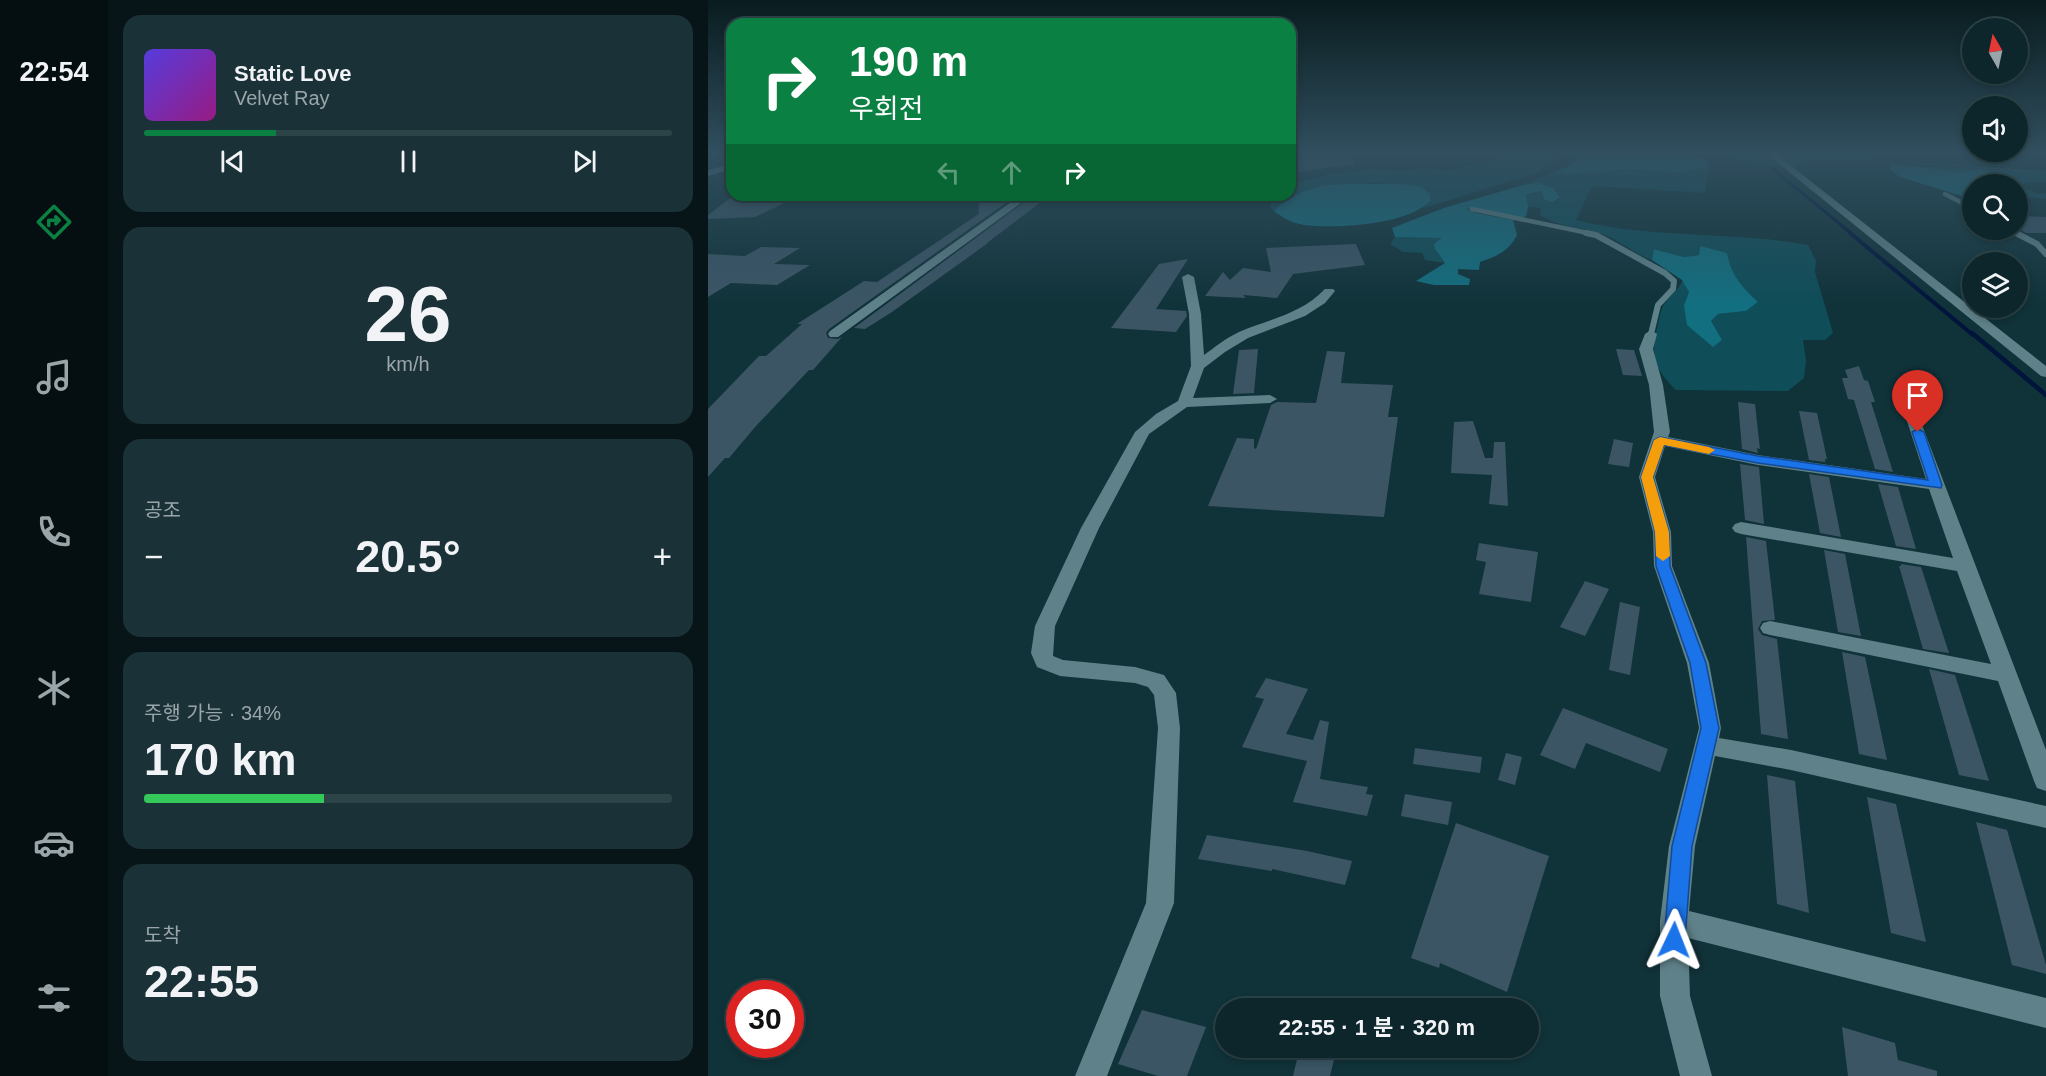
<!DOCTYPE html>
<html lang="ko">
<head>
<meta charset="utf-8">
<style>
  body { margin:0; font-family:Arial,"Noto Sans KR",sans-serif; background:#1a3237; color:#f1f3f6; height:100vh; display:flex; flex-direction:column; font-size:22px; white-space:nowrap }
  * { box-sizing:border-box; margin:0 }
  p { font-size:20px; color:#9aa5a9 }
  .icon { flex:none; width:33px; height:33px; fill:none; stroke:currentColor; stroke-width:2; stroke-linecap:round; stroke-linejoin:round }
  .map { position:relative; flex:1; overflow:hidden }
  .details { display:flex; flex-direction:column; gap:15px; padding:15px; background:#071518; width:600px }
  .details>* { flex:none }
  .top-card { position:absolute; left:18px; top:18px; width:570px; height:183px; border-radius:18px; box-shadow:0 3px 9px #0003,0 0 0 2px #2c4347; background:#0b8043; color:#fff; overflow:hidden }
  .needle { width:39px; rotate:351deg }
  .fabs { position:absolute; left:1254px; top:18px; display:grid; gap:12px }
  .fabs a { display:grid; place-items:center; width:66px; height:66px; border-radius:50%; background:#0c262b; box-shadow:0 3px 9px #0003,0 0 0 2px #2c4347; font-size:30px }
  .speed { position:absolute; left:18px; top:980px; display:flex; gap:12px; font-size:30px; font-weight:700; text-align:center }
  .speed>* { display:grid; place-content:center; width:78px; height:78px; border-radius:50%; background:#0c262b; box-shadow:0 3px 9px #0003,0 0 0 2px #2c4347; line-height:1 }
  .speed .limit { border:9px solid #d22; background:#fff; color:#111 }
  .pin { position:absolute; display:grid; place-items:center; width:51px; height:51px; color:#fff; margin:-62px -26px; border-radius:50% 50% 50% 0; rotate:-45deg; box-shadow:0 0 6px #0007 }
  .pin .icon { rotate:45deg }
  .me { position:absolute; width:66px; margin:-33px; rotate:2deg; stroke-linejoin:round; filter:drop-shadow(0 0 4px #0008) }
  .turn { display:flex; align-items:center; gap:21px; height:126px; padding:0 24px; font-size:27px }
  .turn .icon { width:78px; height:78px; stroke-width:2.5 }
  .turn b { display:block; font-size:42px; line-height:51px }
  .lanes { display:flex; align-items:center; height:57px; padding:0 24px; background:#0003; justify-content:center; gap:30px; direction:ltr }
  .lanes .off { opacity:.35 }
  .big { font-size:45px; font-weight:700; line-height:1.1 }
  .details .card { flex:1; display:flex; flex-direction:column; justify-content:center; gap:9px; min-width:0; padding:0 21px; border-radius:18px; background:#1a3237 }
  .details .dial { align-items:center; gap:0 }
  .dial b { font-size:78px; line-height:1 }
  .song { display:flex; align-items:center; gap:18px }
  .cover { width:72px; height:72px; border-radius:9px; background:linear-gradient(135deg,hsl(250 70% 55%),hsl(310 70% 35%)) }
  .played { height:6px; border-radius:3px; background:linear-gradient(90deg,#0b8043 25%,#2c4347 25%) }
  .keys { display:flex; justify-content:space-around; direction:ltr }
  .heat { display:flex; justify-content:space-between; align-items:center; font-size:33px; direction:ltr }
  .charge { height:9px; border-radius:4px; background:linear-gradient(90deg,#34c759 34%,#2c4347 0) }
  .trip { position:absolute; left:507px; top:998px; width:324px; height:60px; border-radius:30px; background:#0c262b; box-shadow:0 3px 9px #0003,0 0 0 2px #2c4347; font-weight:700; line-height:60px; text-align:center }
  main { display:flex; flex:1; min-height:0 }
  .dock { display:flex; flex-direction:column; width:108px; justify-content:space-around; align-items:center; background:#050f11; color:#9aa5a9 }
  .dock .icon { width:42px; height:42px }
  .dock .on { color:#0b8043 }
  .dock b { font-size:27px; color:#f1f3f6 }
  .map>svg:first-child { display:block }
  .green { fill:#0f4d59 }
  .forest { fill:#126f80 }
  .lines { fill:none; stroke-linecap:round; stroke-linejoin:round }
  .stream-far2 { stroke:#00143c; stroke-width:3 }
  .stream-far1 { stroke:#00143c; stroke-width:4 }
  .stream { stroke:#00143c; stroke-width:4.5 }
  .building { fill:#3b5565 }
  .path { stroke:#58757b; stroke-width:1.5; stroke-dasharray:1.5 2; stroke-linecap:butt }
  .lane-far1 { stroke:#5f8189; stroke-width:4.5 }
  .lane { stroke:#5f8189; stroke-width:6 }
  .street { fill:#5f8189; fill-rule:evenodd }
  .route { fill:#1a73e8; stroke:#114b97; stroke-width:1.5 }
  .slow { fill:#f59e0b }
</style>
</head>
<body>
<main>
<nav class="dock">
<b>22:54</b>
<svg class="icon on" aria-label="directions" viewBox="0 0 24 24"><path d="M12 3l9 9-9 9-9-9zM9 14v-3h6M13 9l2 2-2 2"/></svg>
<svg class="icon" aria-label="music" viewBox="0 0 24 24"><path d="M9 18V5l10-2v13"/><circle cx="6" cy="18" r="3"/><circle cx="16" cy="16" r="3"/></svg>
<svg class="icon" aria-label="phone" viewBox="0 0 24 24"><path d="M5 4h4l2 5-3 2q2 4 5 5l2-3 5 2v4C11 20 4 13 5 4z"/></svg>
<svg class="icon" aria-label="climate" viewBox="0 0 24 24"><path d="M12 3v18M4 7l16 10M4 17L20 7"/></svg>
<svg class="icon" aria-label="car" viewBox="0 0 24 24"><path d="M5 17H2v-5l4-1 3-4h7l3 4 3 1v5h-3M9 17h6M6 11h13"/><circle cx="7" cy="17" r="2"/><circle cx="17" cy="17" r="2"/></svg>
<svg class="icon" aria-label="filters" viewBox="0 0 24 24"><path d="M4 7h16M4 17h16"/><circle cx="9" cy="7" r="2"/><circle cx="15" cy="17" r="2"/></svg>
</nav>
<section class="details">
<div class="card">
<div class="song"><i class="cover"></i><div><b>Static Love</b><p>Velvet Ray</p></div></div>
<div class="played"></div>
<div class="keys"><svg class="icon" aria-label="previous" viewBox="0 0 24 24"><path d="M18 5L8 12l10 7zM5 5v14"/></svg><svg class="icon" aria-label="pause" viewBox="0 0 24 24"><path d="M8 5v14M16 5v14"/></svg><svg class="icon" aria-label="next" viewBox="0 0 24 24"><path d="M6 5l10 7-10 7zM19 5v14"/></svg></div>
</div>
<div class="card dial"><b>26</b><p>km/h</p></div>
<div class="card"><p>공조</p>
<div class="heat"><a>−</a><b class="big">20.5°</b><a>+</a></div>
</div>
<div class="card"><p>주행 가능 · 34%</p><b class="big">170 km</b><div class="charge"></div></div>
<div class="card"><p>도착</p><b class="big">22:55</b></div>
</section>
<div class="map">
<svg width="1338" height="1076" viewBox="0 0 1338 1076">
  <rect width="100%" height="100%" fill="#103239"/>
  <path class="green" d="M778 154 853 156 828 173 716 208 722 201 713 187C668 181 600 178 566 211L563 208 561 195H582V185L627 173 650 172 658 169 698 171 717 167 738 171 784 161 787 158Z
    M1016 154H1157L1167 161 1101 160 1088 167H1073L1033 161Z
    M1183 164 1338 172V182H1319L1312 186 1329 194 1338 193V199L1310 196V184H1279L1286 182 1292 175 1275 170 1247 171Z
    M1001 167 997 193 884 186 868 220C942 239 1024 231 1100 245L1108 261 1107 272 1125 333 1117 340H1095L1098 360 1096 378 1080 391 968 390C947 370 942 356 949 328 951 321 952 312 955 306 961 296 970 291 975 280L981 292 976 305 1003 321 1010 314 1038 311 1050 302C1034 287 1023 275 1019 253L992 247 991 255 976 257 947 249 944 260C926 254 914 242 897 235 876 227 852 228 832 215L833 208 820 207 818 194 834 191 852 196C841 183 828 183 812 186L844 173 864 174 919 169 970 172Z
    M687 237 735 238 727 249 737 263 717 260 714 253 695 252 682 244Z"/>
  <path class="forest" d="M867 154H981L998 160 1001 167 970 172 919 169 864 174 844 173 861 166 871 156Z
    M1183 164 1247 171 1275 170 1292 174 1286 182 1264 184V199L1192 177 1182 170Z
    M830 183 845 188 852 197 844 202 836 199 834 191 818 194 820 207 818 216 813 219 766 208 758 209 768 213 805 220 809 235C800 252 789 256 772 262L771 270 750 269V274L762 279 761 285H726L708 281 737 263 727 249 726 244 734 238 687 237 684 228 736 208 812 186Z
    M694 184 713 187 722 194V201C700 225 627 229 596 225 584 223 575 218 566 211 601 176 648 185 694 184Z
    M992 246 1019 253C1023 275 1034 287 1050 302L1038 311 1010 314 1003 321 1014 340 1005 347 979 325 976 305 981 292 974 280 944 260 946 249 976 257 991 255Z"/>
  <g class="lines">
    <path class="stream-far2" d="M1064 168 1144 234"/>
    <path class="stream-far1" d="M1142 233 1265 335"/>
    <path class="stream" d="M1264 333 1338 395"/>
  </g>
  <path class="building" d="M582 154H646V164L582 173Z
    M26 195H93L47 217 0 219V215Z
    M270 195H309L121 329 118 333 120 338 130 339 134 337 105 370H101L48 426 21 458H17L0 477V409L51 356H58L94 324H89L156 281 169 282 271 214Z
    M326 195H342L279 243H280L184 312 157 329 146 328Z
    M1310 216 1338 217V233H1318L1310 228Z
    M648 244 657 265 585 274 569 298 535 295 538 298 497 296 515 272 522 280 535 268 563 272 558 248Z
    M53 247 92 248 66 264 102 265 69 285 23 283 0 297V254L37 256Z
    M480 259 448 309 478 311 479 316 468 332 403 328 451 264Z
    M550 349 546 393 525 394 531 350Z
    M908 349 926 350 934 376 915 375Z
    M619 351 637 352 633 383 685 385 680 417H690L676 517 500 506 529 438 546 439V448L548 449 563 405 569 402 608 403Z
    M1151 366 1156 380 1160 381 1167 402H1163L1185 472 1167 469 1146 400 1140 399 1134 378H1140L1137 370Z
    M1030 402 1047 404 1052 449 1049 448 1050 453 1034 449Z
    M1091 411 1109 413 1119 459H1117V462L1101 460Z
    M765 421 777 458H785L786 442H797L800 506 781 504 784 475 743 473 746 422Z
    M906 439 925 443 921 467 900 464Z
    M1032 464 1051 467 1056 524 1037 520Z
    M1101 474 1121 477 1133 537 1112 533Z
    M1170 484 1190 487 1208 549 1188 546Z
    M1038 537 1058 541 1067 620 1054 621 1050 629 1054 635 1069 639 1080 739 1053 734Z
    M771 543 830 552 823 602 771 594 778 562 768 560Z
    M1116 550 1137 554 1153 636 1130 632Z
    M1193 564 1213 567 1241 653 1215 649 1191 566H1193Z
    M877 581 901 589 877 636 852 627Z
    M912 602 932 607 922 675 901 670Z
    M1134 652 1157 657 1179 760 1151 754Z
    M1221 669 1247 675 1281 781 1251 775Z
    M558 678 600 689 578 734 605 740 612 720 621 722 612 779 660 787 658 794 665 795 659 816 585 802 599 761 534 747 556 699 547 697Z
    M855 708 960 749 952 772 878 743 867 769 832 755Z
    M707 748 774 757 772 773 705 764Z
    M798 753 814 757 807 785 790 780Z
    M1059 775 1087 781 1101 913 1069 904Z
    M697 794 744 802 740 825 693 816Z
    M1159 797 1188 804 1218 942 1183 933Z
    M1268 822 1299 830 1338 965V974L1304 965Z
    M748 823 841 856 799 992 732 963 731 968 703 958Z
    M499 835 599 851 644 861 637 885 564 869V871L490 859Z
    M434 1010 498 1027 479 1076H450L410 1064Z
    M1134 1027 1187 1043 1190 1060 1229 1071V1076H1140Z
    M592 1047H629L622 1076H585Z"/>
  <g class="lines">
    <path class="path" d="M1202 163 1338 172"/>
    <path class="lane-far1" d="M1237 194 1264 208
      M764 209 885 234
      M1303 230 1311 234"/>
    <path class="lane" d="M878 233 888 235 957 273 966 281 965 289 950 305 943 334
      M1308 233 1329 244 1338 254"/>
    <path class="street" d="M1059 154H1068L1338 366V377L1333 376Z
      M24 164V169L0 176V170Z
      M313 195H324L130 337H122L120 334 122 331Z
      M480 274 486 277 493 314 496 355C507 347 518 338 531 332 562 319 593 314 617 289H625L627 291 617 303 597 316 540 338 517 352 496 368 485 398 562 395 569 399 562 403 479 407 441 434 391 528 347 626 345 656 355 660 427 667 456 675 468 693 472 728 466 903 399 1076H367L438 903 450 728 446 695 440 687 427 683 352 676 329 667 323 653 327 626 373 528 427 432 448 414 470 401 483 366 481 314 474 277Z
      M943 330 949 334 945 349 955 385 962 432 960 437 1050 455 1218 479 1197 415 1204 411 1209 412 1338 750V791L1329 788 1326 781 1290 681 1062 635 1055 633 1052 628 1055 623 1062 621 1283 664 1249 571 1033 534 1027 532 1024 528 1027 524 1033 522 1245 558 1221 489 1050 465 957 446 947 477 963 532 964 566 1001 663 1013 728 1011 738 1083 750 1338 806V828L1083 770 1007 756 987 846 981 911 1338 998V1028L980 938 982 996 1004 1076H972L952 996V921L961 846 991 728 979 663 946 566 945 532 931 477 946 432 941 385 931 349 937 334Z"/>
  </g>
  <linearGradient id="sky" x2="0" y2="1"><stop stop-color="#091c1f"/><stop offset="0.5" stop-color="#314f5f"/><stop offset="1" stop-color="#314f5f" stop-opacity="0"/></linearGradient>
  <rect width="1338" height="305" fill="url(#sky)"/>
  <path class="route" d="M1210 429 1216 432 1234 485 1233 488 1050 463 956 445 945 477 961 532 962 566 998 663 1011 728 984 846 977 940 974 947 966 951 959 947 956 940 964 846 993 728 982 663 948 566 947 532 933 477 946 440 952 437 1050 456 1220 480 1204 432Z"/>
  <path class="slow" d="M952 437 1001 447 1007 450 1001 454 956 445 945 477 961 532 962 556 955 561 948 556 947 532 933 477 946 440Z"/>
</svg>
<div class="fabs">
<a><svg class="needle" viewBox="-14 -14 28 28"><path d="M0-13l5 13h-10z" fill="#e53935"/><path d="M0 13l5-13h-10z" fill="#9aa5a9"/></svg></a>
<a><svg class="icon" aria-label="sound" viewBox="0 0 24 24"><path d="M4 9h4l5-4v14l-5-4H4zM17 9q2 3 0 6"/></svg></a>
<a><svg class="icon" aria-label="search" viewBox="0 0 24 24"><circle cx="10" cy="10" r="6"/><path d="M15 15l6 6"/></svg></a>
<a><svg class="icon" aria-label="layers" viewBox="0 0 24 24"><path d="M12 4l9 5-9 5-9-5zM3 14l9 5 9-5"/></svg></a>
</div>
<div class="speed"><div class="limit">30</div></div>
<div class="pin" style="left:1210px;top:432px;background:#d93025"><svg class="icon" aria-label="arrive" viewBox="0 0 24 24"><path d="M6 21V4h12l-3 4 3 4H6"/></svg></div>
<svg class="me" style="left:966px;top:940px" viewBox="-20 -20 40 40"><path d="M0-17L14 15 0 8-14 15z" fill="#1a73e8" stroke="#fff" stroke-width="4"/></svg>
<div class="trip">22:55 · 1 분 · 320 m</div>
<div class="top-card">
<div class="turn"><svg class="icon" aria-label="right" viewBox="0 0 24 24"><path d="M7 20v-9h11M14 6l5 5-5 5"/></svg><div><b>190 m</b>우회전</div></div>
<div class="lanes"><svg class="icon off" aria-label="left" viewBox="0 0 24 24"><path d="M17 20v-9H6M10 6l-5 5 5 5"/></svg><svg class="icon off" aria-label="ahead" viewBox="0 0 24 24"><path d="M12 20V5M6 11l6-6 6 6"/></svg><svg class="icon" aria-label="right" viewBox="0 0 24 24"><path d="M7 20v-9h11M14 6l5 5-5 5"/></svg></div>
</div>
</div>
</main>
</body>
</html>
